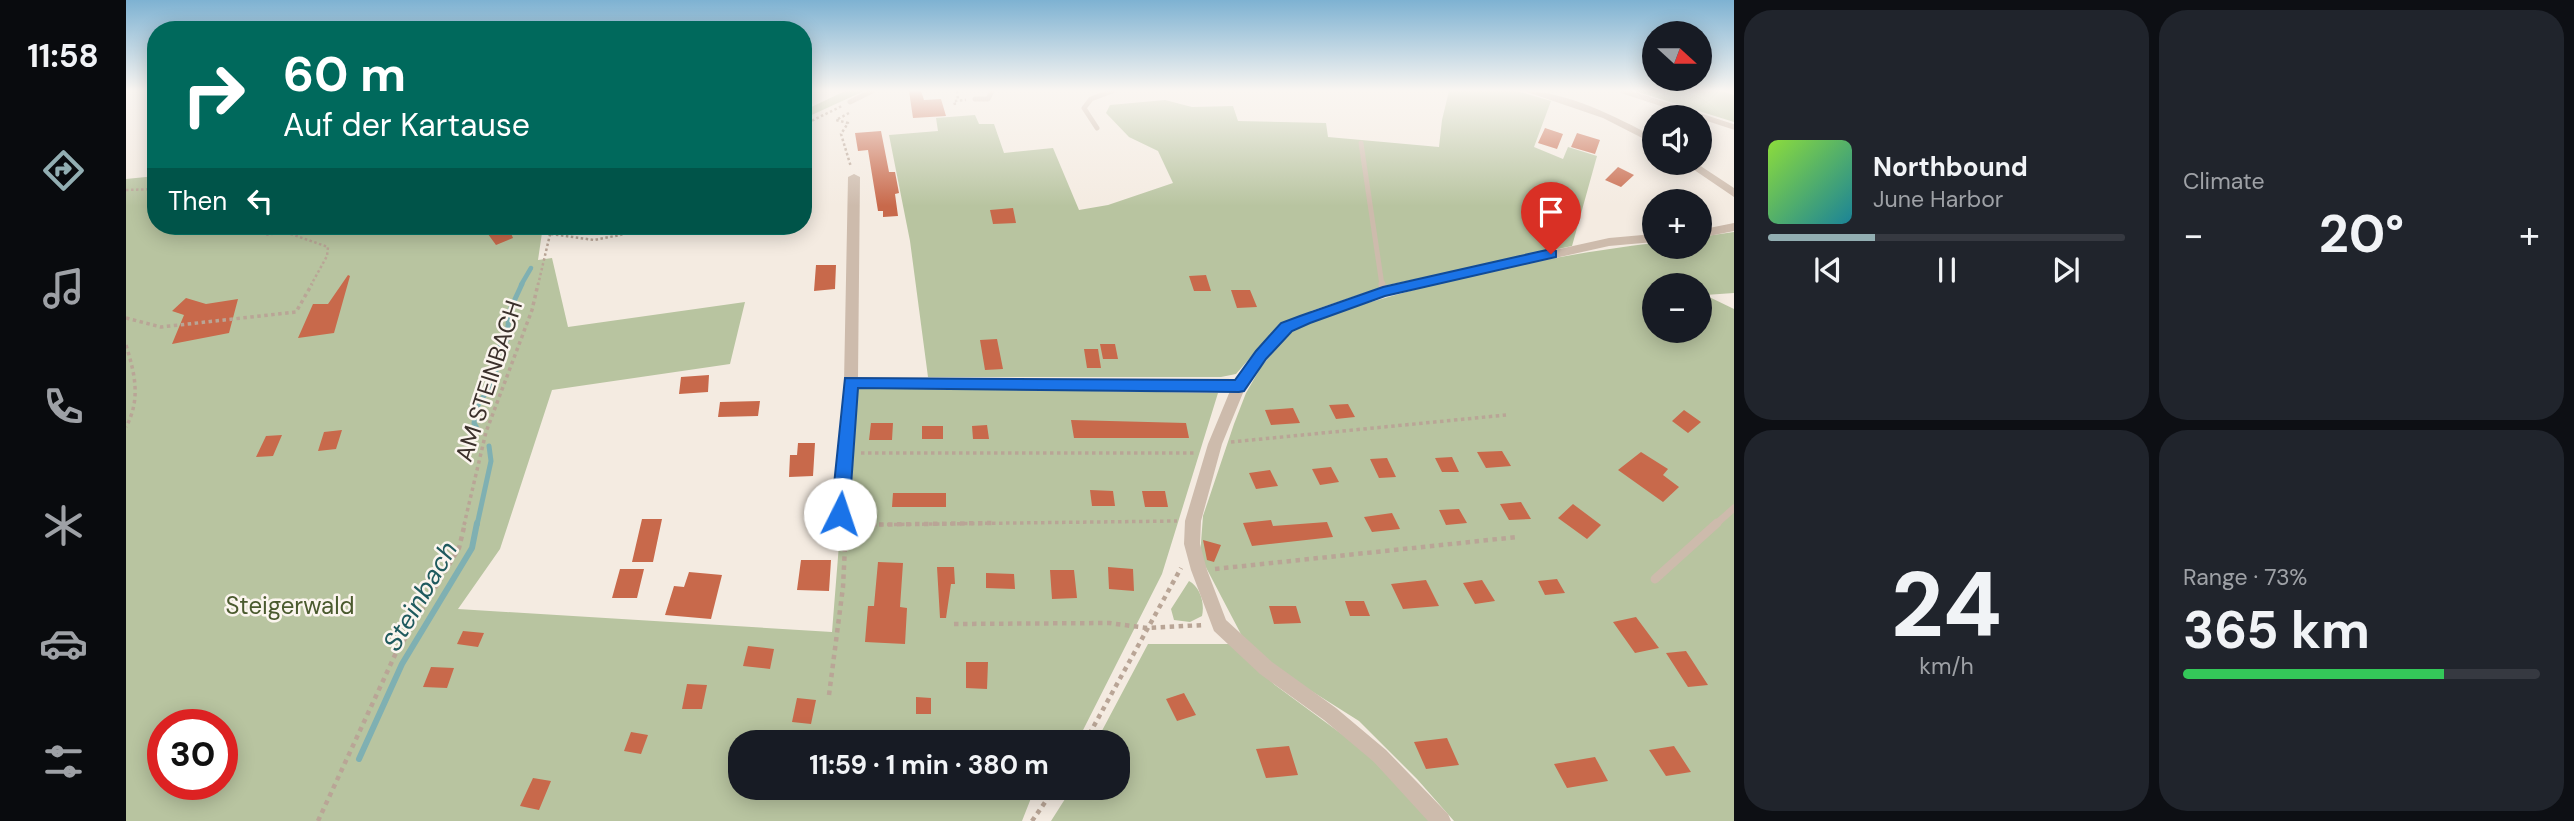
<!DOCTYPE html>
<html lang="en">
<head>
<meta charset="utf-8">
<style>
  body { margin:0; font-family:"DM Sans",sans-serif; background:#20242c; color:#f1f3f6; height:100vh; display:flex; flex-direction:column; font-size:26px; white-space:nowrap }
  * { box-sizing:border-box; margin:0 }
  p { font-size:23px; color:#9ea1a6 }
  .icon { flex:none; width:38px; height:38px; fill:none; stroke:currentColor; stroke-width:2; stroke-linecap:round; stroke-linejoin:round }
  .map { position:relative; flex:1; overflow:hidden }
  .details { display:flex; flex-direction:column; gap:10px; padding:10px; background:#0d0f14; width:840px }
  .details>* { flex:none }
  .hud { position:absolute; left:21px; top:21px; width:665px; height:214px; border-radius:28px; box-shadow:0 4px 18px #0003; background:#00695c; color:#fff; overflow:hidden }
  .needle { width:46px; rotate:111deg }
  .buttons { position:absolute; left:1516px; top:21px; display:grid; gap:14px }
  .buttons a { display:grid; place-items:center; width:70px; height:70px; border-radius:50%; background:#171b24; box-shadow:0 4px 18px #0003; font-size:35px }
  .speed { position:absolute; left:21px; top:709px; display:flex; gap:14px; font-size:35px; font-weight:700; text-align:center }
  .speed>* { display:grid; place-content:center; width:91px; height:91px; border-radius:50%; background:#171b24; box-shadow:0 4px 18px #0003; line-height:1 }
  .speed .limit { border:10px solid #d22; background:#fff; color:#111 }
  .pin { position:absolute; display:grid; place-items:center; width:60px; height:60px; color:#fff; margin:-72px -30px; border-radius:50% 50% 50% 0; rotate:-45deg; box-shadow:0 0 7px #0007 }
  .pin .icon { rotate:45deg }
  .me { position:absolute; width:77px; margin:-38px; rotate:4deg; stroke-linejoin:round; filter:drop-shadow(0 0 5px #0008) }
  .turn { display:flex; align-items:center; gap:24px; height:147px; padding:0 21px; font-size:32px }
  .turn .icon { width:91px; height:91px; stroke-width:2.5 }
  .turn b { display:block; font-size:49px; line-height:60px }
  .then { display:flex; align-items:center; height:66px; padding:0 21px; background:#0003; gap:14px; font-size:26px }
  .big { font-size:52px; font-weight:700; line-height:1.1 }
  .details .tile { flex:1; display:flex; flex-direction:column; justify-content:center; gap:10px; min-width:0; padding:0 24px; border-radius:28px; background:#20242c }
  .details .dial { align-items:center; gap:0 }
  .dial b { font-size:91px; line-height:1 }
  .song { display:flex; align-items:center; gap:21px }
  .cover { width:84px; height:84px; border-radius:10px; background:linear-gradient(135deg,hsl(90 70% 55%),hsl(190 70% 35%)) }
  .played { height:7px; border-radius:4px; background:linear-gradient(90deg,#92aeb2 30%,#363941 30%) }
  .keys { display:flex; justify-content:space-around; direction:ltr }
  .heat { display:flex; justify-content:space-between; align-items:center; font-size:38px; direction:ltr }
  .charge { height:10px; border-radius:5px; background:linear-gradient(90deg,#34c759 73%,#363941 0) }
  .details .tiles { flex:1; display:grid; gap:10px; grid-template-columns:repeat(2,1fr) }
  .trip { position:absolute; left:602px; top:730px; width:402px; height:70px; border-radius:28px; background:#171b24; box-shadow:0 4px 18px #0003; font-weight:700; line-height:70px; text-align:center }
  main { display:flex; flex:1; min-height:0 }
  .tab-bar { display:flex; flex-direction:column; width:126px; justify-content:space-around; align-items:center; background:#090b0e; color:#9ea1a6 }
  .tab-bar .icon { width:49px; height:49px }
  .tab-bar .active { color:#92aeb2 }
  .tab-bar b { font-size:32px; color:#f1f3f6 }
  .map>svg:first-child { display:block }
  .green { fill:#b8c4a0; fill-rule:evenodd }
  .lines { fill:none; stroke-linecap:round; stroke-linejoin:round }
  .stream-far2 { stroke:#7fb0b2; stroke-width:4.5 }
  .stream-far1 { stroke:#7fb0b2; stroke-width:5 }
  .stream { stroke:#7fb0b2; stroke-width:6 }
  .building { fill:#c8694b }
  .path-far2 { stroke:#b9a596; stroke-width:2.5; stroke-dasharray:2.5 2.5; stroke-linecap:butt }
  .path-far1 { stroke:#b9a596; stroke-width:3.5; stroke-dasharray:3.5 3.5; stroke-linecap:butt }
  .path { stroke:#b9a596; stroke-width:4.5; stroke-dasharray:4.5 4.5; stroke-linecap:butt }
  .lane-far2 { stroke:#cdbbac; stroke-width:5 }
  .lane-far1 { stroke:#cdbbac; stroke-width:7 }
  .lane { stroke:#cdbbac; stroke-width:9 }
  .street { fill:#cdbbac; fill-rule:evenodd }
  .route { fill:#1a73e8; stroke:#114b97; stroke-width:2 }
  .labels { text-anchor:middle; stroke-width:5; stroke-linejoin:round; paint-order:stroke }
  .street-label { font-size:24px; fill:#3b302b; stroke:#fbf5ee }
  .park-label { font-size:24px; fill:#4a5a2e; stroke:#fbf5ee }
  .water-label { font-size:26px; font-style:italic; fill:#1f5a5e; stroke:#fbf5ee }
</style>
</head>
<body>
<main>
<nav class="tab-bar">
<b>11:58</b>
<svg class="icon active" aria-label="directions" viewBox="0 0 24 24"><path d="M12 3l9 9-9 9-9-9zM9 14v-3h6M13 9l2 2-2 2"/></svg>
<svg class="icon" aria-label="music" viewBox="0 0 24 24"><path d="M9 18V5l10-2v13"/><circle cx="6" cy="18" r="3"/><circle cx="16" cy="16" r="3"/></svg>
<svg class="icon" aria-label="phone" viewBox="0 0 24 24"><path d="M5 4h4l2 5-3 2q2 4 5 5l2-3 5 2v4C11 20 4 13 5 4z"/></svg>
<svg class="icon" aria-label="climate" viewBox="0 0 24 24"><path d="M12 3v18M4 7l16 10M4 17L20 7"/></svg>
<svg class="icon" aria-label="car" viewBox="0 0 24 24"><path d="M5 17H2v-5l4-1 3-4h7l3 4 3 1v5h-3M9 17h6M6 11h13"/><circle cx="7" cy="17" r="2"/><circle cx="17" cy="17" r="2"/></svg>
<svg class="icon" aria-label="filters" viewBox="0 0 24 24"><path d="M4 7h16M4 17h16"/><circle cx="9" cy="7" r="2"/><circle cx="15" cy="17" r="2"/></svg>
</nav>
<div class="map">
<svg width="1608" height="821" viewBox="0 0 1608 821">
  <rect width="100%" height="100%" fill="#f4ebe1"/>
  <path class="green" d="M719 91H738L677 119V111Z
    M1323 91H1391L1425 101 1408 147 1437 159 1442 147 1471 156 1446 246 1262 285 1185 311 1188 320C1299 283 1412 257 1528 243V247H1573V237L1608 232V293L1579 295 1608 309V821H1328L1291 779 1233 721 1149 668 1117 638 1074 556 1077 516 1108 424 1120 393 1135 367 1161 335 1155 322 1110 374 1095 377H802L784 241 763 135 812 131 810 118 849 115 853 124H868L878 153 927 148 953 210 982 205 1047 183 1032 151 1003 137 980 113 984 105 1039 100 1066 107 1107 106 1112 121 1200 123 1202 137 1313 147 1316 120ZM1528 285H1573V331H1528Z
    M1509 91H1596L1608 95V122Z
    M30 176V226H417L412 260 426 258 442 327 619 302 604 364 426 390 374 549 332 609 706 632 714 532 724 512 732 387 1092 393 1036 574 951 742H614V788H909L896 821H0V179ZM37 724H96V784H37Z
    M1063 581C1074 587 1079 603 1076 616L1064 622 1048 620 1045 609Z
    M1022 644H1103L1149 685 1236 749 1306 821H925L946 788H992V742H970Z"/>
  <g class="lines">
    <path class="stream-far2" d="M395 285 405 268"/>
    <path class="stream-far1" d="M352 430 348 423 351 407 369 378 373 347 381 340 383 312 396 284
      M351 525 365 461 363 446"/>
    <path class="stream" d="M233 759 276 664 346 548 351 523"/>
  </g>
  <path class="building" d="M783 91H795L798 100 815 99 820 116 787 118Z
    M1419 128 1437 134 1431 149 1412 143Z
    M755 131 763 172H769L773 193 769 194 772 216 757 217V211H752L742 150 732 151 729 133Z
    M1451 133 1474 140 1469 154 1445 147Z
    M1492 167 1508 175 1495 187 1479 180Z
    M887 208 890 223 867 224 864 210Z
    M369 226H382L387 238 370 245 359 230Z
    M690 265H710L709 289 688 291Z
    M222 275 224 276 208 333 172 338 187 304H202Z
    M1080 275 1085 291H1068L1063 276Z
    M1105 290H1124L1131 307 1111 308Z
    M60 298 80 304 112 299 103 333 46 344 58 315 46 311Z
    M871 339 877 369 859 370 854 340Z
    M974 344H989L992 359H977Z
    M958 349H972L975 368H961Z
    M583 375 582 392 553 394 555 377Z
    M634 401 632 416 592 417 594 402Z
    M1222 404 1229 417 1210 419 1203 405Z
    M1167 408 1174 423 1145 425 1139 410Z
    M1558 410 1575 422 1562 433 1546 421Z
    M945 420 1060 423 1063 438H948Z
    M745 423H767L766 440H743Z
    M861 425 863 439H847L846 426Z
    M796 426H817V439H796Z
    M216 430 210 449 192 451 198 432Z
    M156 435 147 456 130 457 140 436Z
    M672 443H689L687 476 663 477 664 455H671Z
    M1376 451 1385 466 1360 468 1351 452Z
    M1515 452 1542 469 1537 475 1553 487 1537 502 1492 470Z
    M1326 457 1333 472H1316L1309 458Z
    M1261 458 1270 477 1253 478 1244 459Z
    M1205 467 1213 482 1194 485 1186 469Z
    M1144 470 1152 486 1130 489 1123 473Z
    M964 490 987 491 989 506H966Z
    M1016 491H1039L1042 507H1019Z
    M767 493H820V507H766Z
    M1395 502 1405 519 1383 520 1374 504Z
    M1447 504 1475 525 1461 539 1432 518Z
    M1333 509 1341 523 1320 525 1313 510Z
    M1266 513 1274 529 1246 532 1238 517Z
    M516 519H536L527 562H506Z
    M1145 520 1147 526 1201 522 1207 537 1126 546 1117 523Z
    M1077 540 1095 545 1088 562 1081 560Z
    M675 560H705L703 591 671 590Z
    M752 562 777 563 774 607 781 608 779 644 739 642 742 606H748Z
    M811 567H828L829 584H825L820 618H814Z
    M982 567 1007 569 1008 591 983 589Z
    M494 569H518L511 598H486Z
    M924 570H948L951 598 926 599Z
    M563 572 596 575 585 619 539 615 548 586 558 587Z
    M860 573 888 574 889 589 860 588Z
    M1431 579 1439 593 1419 595 1412 581Z
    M1300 580 1313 606 1277 609 1265 584Z
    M1356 580 1369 601 1349 604 1337 583Z
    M1219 601H1238L1244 616H1224Z
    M1143 606H1170L1175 623 1148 624Z
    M1510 617 1533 648 1509 653 1487 622Z
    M337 631 358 633 352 647 331 644Z
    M622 646 648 649 644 669 617 666Z
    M1560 651 1582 685 1562 687 1540 653Z
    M840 662H862L861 689 840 688Z
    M305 667 328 668 321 688 297 687Z
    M561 684 581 685 576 709H556Z
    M1058 693 1070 715 1051 721 1040 699Z
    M790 697 805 698V714H790Z
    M671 698 690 700 685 724 666 722Z
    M505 732 522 735 515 754 498 751Z
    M1321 738 1333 765 1300 769 1288 742Z
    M1163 746 1172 775 1140 778 1130 749Z
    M1548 746 1565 772 1540 776 1523 750Z
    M1469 757 1482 781 1441 788 1428 764Z
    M407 778 425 781 413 810 394 806Z"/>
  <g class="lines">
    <path class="path-far2" d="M831 91 832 100
      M829 105 828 101 840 100
      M723 113 710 120 722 123 715 134 725 167
      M677 125 716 106
      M0 190 30 189
      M159 226 141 230 139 235 159 232 202 247 201 256 185 285
      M425 234 468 240 494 235 518 226
      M412 285 426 226"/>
    <path class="path-far1" d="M0 318 35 327 170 312 186 284
      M0 345C9 374 15 399 0 427
      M1105 442 1380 415
      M735 453H1070
      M338 525 360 432 406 310 412 284
      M726 525 1051 521"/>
    <path class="path" d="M726 525 867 523
      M1089 569 1391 537
      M828 624 983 623 1021 628 1078 625
      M703 695 717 587 720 526
      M959 742 1055 568
      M192 821 269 655 333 548 339 523
      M906 821 929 788"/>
    <path class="lane-far2" d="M1497 91 1608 127
      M849 99H862L866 91
      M724 102 746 91
      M971 128 958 108 965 99 986 91
      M1235 143 1256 285"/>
    <path class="lane-far1" d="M1256 284 1257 292
      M1589 525 1608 508"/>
    <path class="lane" d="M1529 579 1591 523"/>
    <path class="street" d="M1398 91C1440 91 1491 117 1528 137V144L1477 118Z
      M1558 163H1570L1608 188V197Z
      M728 174 734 177 732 377 1109 381 1130 351 1155 324 1253 289 1483 238 1528 234V242L1483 246 1259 296 1165 330 1140 359 1119 388 1096 444 1075 521 1074 544 1081 570 1100 620 1146 662 1210 708 1260 750 1322 814 1325 821H1302L1248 762 1198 720 1134 674 1088 631 1065 570 1058 544 1059 521 1082 444 1104 391 731 387 722 514 719 519 714 521 709 519 706 514 718 382 722 177Z
      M1608 223V231L1573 238V230Z"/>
  </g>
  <linearGradient id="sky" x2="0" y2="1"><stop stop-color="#7eb2d2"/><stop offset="0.44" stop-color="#faf6f2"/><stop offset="1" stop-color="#faf6f2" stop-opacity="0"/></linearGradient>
  <rect width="1608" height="206" fill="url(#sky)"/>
  <path class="route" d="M1425 249 1430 251V257L1259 296 1184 323 1166 331 1140 359 1118 391 1113 392 732 388 723 514 720 520 714 522 708 520 705 514 719 378 1109 380 1130 351 1155 323 1174 316 1257 287Z"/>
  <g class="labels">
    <g class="street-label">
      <text transform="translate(363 381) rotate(-72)" y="8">AM STEINBACH</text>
    </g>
    <g class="park-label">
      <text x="164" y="614">Steigerwald</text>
    </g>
    <g class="water-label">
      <text transform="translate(294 596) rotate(-60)" y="9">Steinbach</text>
    </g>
  </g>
</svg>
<div class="buttons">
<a><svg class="needle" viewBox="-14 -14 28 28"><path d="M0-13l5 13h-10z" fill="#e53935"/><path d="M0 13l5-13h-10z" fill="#9ea1a6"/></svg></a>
<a><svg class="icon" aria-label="sound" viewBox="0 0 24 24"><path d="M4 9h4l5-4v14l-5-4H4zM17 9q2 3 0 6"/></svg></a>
<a>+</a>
<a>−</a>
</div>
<div class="speed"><div class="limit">30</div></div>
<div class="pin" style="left:1425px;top:254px;background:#d93025"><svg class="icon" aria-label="arrive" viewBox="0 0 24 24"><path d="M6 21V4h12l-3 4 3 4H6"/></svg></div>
<svg class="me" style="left:714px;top:514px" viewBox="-20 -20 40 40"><circle r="19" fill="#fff"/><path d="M0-13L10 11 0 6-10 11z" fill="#1a73e8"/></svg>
<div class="trip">11:59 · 1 min · 380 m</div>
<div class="hud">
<div class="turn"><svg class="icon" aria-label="right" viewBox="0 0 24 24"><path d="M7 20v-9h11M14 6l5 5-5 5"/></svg><div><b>60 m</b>Auf der Kartause</div></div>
<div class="then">Then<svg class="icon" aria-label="left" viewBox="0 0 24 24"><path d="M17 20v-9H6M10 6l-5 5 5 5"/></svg></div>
</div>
</div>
<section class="details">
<div class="tiles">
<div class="tile">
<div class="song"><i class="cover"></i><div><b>Northbound</b><p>June Harbor</p></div></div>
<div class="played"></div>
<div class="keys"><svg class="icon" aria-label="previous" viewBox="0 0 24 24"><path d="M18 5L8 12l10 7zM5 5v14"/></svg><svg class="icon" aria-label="pause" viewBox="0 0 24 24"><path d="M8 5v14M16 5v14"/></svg><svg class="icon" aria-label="next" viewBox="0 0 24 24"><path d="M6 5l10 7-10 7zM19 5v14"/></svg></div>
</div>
<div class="tile"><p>Climate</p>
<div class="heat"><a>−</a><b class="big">20°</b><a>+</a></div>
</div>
<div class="tile dial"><b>24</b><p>km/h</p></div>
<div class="tile"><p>Range · 73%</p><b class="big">365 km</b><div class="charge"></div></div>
</div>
</section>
</main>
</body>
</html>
